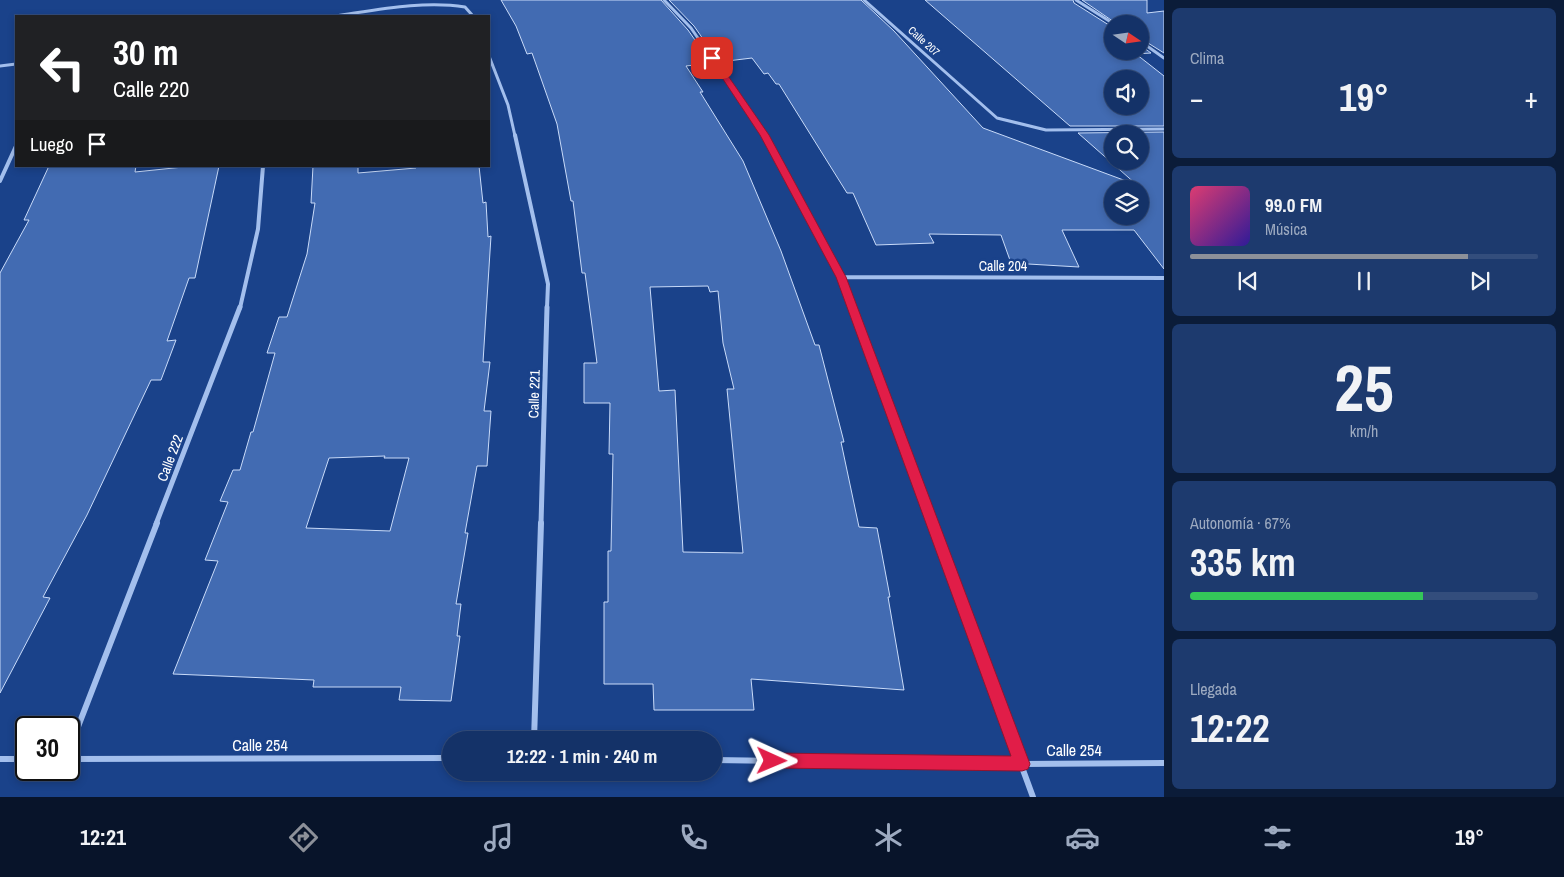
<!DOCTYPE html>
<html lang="es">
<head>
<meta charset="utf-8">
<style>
  body { margin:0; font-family:"Archivo Narrow",sans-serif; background:#1d3a6e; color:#f1f3f6; height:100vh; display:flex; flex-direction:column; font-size:19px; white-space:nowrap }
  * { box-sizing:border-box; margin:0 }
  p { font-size:16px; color:#9daac0 }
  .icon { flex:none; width:28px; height:28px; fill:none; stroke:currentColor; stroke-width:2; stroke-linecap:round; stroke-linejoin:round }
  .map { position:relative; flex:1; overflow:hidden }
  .sheet { display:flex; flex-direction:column; gap:8px; padding:8px; background:#0b1c39; width:400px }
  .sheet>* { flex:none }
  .hud { position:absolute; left:15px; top:15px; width:475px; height:152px; border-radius:0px; box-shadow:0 2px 8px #0003,0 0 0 1px #334d7c; background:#202124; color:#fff; overflow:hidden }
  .needle { width:32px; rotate:103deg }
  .tools { position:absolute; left:1104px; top:15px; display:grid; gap:10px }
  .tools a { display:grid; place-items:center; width:45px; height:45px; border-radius:50%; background:#143268; box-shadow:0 2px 8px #0003,0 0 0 1px #334d7c; font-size:25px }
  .speed { position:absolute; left:15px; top:716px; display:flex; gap:10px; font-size:25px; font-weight:700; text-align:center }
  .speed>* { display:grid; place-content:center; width:65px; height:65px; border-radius:50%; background:#143268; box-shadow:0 2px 8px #0003,0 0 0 1px #334d7c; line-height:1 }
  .speed .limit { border:2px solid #111; border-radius:8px; background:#fff; color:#111 }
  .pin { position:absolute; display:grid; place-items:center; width:42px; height:42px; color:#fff; margin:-21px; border-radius:10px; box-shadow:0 2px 8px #0006 }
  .me { position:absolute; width:55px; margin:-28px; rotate:91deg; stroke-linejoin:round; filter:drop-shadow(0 0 4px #0008) }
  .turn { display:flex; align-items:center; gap:18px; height:105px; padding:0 15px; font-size:22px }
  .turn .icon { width:65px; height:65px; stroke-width:2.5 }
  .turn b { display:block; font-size:35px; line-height:42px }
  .then { display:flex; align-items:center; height:48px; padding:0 15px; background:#0003; gap:10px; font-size:19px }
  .big { font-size:38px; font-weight:700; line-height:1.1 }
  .sheet .card { flex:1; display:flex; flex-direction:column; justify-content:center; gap:8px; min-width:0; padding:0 18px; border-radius:8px; background:#1d3a6e }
  .sheet .dial { align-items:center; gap:0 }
  .dial b { font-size:65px; line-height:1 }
  .song { display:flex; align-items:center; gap:15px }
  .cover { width:60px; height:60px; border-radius:8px; background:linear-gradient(135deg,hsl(340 70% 55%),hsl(250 70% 35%)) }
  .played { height:5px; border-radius:2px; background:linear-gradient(90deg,#8c9099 80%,#334d7c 80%) }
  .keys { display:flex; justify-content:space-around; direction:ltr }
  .heat { display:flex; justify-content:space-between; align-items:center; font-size:28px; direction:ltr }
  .charge { height:8px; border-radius:4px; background:linear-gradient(90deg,#34c759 67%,#334d7c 0) }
  .trip { position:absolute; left:442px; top:731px; width:280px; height:50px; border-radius:25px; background:#143268; box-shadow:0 2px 8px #0003,0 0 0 1px #334d7c; font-weight:700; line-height:50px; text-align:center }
  .menu { display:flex; height:80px; justify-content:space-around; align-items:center; background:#08142a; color:#9daac0 }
  .menu .icon { width:35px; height:35px }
  .menu .selected { color:#8c9099 }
  .menu b { font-size:22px; color:#f1f3f6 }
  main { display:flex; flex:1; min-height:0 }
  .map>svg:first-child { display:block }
  .building { fill:#426bb2; stroke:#c9dbf9; fill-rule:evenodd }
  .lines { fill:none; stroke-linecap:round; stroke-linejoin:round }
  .street-far3 { stroke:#a3bfed; stroke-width:3 }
  .street-far2 { stroke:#a3bfed; stroke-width:4 }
  .street-far1 { stroke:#a3bfed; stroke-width:5 }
  .street { stroke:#a3bfed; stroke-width:6 }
  .route { fill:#e11d48; stroke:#92132f }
  .labels { text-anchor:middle; stroke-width:5; stroke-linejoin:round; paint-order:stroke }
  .far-street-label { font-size:11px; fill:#fff; stroke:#1a428a }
  .street-label { font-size:14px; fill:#fff; stroke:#1a428a }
  .near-street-label { font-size:16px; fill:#fff; stroke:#1a428a }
</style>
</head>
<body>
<main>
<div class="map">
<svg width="1164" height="797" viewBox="0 0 1164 797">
  <rect width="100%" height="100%" fill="#1a428a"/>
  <path class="building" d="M501 0H661L688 30 711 63 686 66 703 92H700L743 161 781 251 815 345H819L844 442H841L859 527 877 528 890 597H888L904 690 751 679 754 710H654L653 684H604V602H608V551H611L613 454H609L610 403H584V363H597L585 273H582L573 201H571L557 124 532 53 527 54 516 26ZM708 286 710 292 718 291 723 343 734 389H727L743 553 683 552 675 390 659 391 650 287Z
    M669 0H861L894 31 983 128 1137 185 1078 133 1164 132V269L1134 230H1062L1079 267 1011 263 1001 235 929 234 934 243 876 245 853 193H847L779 84H776L768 73 764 74 752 58 719 62 694 26ZM1112 134H1140V161H1112ZM1112 189H1140V216H1112Z
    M925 0H1073L1074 3 1112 27V51H1140V45L1151 53 1136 54 1164 76V126H1070ZM1112 79H1140V106H1112Z
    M1082 0H1147V13L1164 11V53L1140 38V24H1117Z
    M49 166H136L135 172 193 166H219L195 278H189L167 341 176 340 161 380H151L87 515 43 597 50 598 0 693V273L29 220H24Z
    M313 166H358V173L416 168 417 166H479L483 203 486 202 488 237 491 236 483 362H490L484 411H491L487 466H477L465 533H468L456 604H461L457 636H460L451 701 399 700 401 687H313L314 680 173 674 218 561 205 560 228 502 220 501 233 470H240L251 432H253L275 353H267L279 317H287L307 254 315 203H311ZM385 456 384 458H409L390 531 306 528 329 458Z"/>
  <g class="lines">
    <path class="street-far3" d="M664 0 691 28 765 136
      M864 0 997 118 1046 130 1164 129
      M1076 0 1114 24
      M335 16C376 10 424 0 465 7L473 16
      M1140 41 1164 58
      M489 56 508 105 515 136
      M0 66 16 64"/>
    <path class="street-far2" d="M515 135 548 284 547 308
      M764 135 841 277 852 308
      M0 181 16 146
      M841 277 1164 278
      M240 308 258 229 263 166"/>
    <path class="street-far1" d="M852 307 932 524
      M156 524 240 307
      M541 524 547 307"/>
    <path class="street" d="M932 523 1033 797
      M534 740 541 523
      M69 750 157 523
      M0 759H26
      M69 759 451 758
      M714 760 1022 764 1164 763"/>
  </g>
  <path class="route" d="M712 56 715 57 769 135 846 277 1030 764 1028 769 1022 771 772 768 766 766 764 761 766 756 772 753 1011 756 836 277 760 135 709 58Z"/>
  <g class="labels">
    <g class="far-street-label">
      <text transform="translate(924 41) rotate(42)" y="4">Calle 207</text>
    </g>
    <g class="street-label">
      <text x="1003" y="271">Calle 204</text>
      <text transform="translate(534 394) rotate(-88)" y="5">Calle 221</text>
      <text transform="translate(170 458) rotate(-69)" y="5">Calle 222</text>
    </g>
    <g class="near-street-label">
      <text x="260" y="751">Calle 254</text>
      <text x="1074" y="756">Calle 254</text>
    </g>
  </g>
</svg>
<div class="tools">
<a><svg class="needle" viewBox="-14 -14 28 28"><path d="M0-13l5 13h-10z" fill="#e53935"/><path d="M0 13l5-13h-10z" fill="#9daac0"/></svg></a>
<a><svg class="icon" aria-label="sound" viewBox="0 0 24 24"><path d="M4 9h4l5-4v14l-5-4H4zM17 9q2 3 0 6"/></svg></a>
<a><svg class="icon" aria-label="search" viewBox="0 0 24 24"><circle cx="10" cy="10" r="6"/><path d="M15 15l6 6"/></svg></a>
<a><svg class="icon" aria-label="layers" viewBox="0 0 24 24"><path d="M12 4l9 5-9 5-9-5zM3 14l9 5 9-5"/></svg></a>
</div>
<div class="speed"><div class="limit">30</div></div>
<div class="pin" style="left:712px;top:58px;background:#d93025"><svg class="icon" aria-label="arrive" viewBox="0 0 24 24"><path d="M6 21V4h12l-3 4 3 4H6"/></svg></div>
<svg class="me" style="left:772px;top:761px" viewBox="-20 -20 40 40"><path d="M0-17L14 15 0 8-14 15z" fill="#e11d48" stroke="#fff" stroke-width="4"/></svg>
<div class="trip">12:22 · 1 min · 240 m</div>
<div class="hud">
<div class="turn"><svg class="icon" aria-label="left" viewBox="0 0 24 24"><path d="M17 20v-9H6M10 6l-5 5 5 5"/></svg><div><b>30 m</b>Calle 220</div></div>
<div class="then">Luego<svg class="icon" aria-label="arrive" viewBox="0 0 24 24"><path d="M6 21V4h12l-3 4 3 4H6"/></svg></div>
</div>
</div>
<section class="sheet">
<div class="card"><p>Clima</p>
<div class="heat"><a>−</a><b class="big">19°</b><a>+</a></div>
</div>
<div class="card">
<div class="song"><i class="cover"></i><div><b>99.0 FM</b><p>Música</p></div></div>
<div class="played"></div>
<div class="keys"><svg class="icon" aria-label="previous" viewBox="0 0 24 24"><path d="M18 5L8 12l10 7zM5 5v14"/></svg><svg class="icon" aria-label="pause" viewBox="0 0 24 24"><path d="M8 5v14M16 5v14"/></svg><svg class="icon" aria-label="next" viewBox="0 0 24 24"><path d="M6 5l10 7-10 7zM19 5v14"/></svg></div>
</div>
<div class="card dial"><b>25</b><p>km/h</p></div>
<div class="card"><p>Autonomía · 67%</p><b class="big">335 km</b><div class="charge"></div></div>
<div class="card"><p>Llegada</p><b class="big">12:22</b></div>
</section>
</main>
<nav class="menu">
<b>12:21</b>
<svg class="icon selected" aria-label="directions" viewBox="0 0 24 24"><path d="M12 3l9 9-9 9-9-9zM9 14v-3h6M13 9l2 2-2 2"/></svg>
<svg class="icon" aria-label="music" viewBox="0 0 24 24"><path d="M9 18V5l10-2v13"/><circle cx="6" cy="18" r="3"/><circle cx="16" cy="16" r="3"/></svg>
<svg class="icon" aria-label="phone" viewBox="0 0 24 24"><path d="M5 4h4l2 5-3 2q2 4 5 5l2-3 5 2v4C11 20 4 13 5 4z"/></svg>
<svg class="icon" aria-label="climate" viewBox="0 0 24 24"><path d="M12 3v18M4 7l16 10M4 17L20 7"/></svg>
<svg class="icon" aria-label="car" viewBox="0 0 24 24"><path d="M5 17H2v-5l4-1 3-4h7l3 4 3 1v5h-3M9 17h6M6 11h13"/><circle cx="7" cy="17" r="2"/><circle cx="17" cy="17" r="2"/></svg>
<svg class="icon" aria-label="filters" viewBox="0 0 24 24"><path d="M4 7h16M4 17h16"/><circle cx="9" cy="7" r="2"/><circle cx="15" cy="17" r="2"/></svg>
<b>19°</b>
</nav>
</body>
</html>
